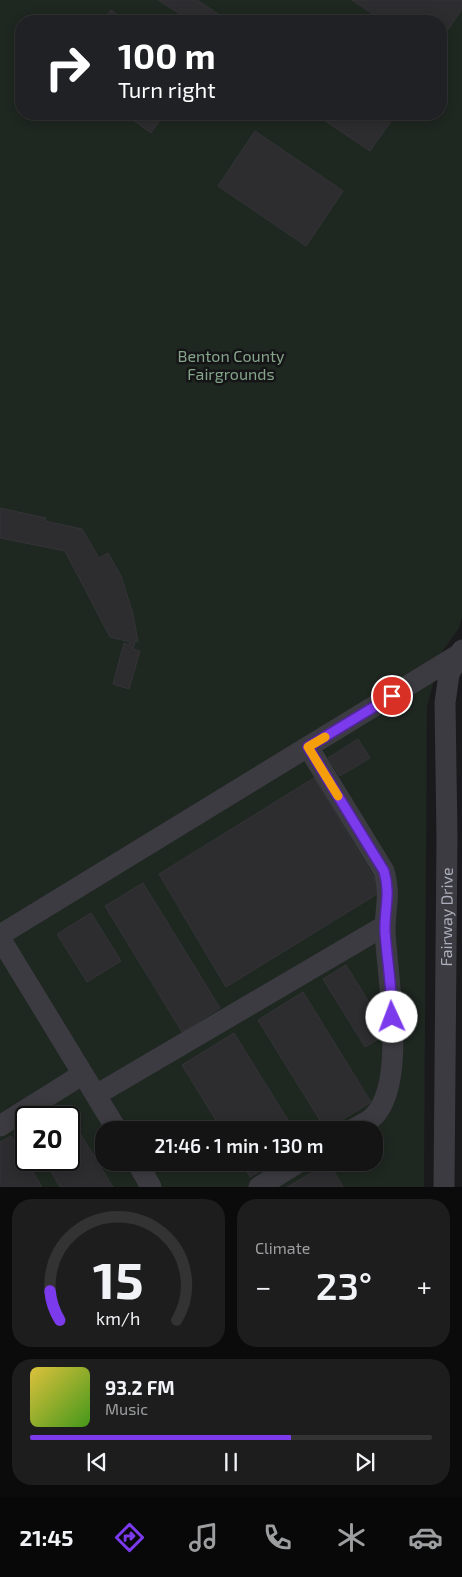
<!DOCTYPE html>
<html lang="en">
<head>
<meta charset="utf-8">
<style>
  body { margin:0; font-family:"Exo 2",sans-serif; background:#1d1d1e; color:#f1f3f6; height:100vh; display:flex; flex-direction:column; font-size:19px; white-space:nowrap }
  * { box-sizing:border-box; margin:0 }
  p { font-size:16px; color:#9d9ea0 }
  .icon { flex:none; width:28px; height:28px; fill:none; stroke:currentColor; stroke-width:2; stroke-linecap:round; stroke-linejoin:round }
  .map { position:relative; height:1187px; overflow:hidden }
  .details { display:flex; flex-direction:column; gap:12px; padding:12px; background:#0b0b0c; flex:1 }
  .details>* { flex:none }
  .guide { position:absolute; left:15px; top:15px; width:432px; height:105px; border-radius:20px; box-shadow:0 2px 12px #0003,0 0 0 1px #333334; background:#202124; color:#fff; overflow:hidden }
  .speed { position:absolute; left:15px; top:1106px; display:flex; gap:10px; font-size:25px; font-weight:700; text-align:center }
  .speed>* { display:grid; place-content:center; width:65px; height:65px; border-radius:50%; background:#141415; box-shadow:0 2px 12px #0003,0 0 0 1px #333334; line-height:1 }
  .speed .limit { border:2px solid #111; border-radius:8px; background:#fff; color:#111 }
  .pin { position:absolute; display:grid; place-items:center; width:42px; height:42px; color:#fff; margin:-21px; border:2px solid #fff; border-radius:50%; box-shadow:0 1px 5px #0007 }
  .me { position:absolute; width:55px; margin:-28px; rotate:358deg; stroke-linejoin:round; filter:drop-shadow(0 0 4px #0008) }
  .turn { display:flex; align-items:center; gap:18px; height:105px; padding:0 20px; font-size:22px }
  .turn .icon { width:65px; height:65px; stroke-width:2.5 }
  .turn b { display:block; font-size:35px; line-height:42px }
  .big { font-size:38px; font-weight:600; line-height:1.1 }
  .details .tile { flex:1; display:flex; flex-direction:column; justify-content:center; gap:8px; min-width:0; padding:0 18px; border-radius:20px; background:#1d1d1e }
  .details .dial { align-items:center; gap:0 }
  .dial svg { height:130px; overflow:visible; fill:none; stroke:#333334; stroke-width:7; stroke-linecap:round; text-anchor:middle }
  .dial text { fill:#f1f3f6; stroke:none }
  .song { display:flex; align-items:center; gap:15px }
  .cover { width:60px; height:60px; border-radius:8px; background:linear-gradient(135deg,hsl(50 70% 55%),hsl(100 70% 35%)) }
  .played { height:5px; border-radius:2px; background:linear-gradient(90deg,#7c3aed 65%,#333334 65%) }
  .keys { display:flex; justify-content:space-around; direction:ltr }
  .heat { display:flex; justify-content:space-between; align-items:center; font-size:28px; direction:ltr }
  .details .tiles { flex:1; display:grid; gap:12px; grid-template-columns:1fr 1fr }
  .tile:last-child { grid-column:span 2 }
  .trip { position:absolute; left:95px; top:1121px; width:288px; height:50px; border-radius:20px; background:#141415; box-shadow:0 2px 12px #0003,0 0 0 1px #333334; font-weight:600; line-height:50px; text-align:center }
  .tab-bar { display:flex; height:80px; justify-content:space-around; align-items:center; background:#080808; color:#9d9ea0 }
  .tab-bar .icon { width:35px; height:35px }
  .tab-bar .selected { color:#7c3aed }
  .tab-bar b { font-size:22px; color:#f1f3f6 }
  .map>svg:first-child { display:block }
  .green { fill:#1f2721; fill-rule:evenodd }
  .building { fill:#2d2d30; stroke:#343438 }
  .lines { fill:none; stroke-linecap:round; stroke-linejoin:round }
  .minor { stroke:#3b3b41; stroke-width:21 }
  .route-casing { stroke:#51269a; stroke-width:12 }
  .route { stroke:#7c3aed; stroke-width:9 }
  .slow { stroke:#f59e0b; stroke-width:9 }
  .labels { text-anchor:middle; stroke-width:5; stroke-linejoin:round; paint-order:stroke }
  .park-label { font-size:16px; fill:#84a58a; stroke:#151517 }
  .street-label { font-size:16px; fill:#acafbb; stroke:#151517 }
</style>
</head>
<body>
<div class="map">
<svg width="462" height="1187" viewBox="0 0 462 1187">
  <rect width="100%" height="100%" fill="#1a1a1c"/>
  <path class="green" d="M0 0H462V617L459 628 442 652 427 706 424 1187H0ZM21 21H441V114H21ZM26 1118H69V1160H26ZM104 1130H374V1162H104Z"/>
  <path class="building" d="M158 0H197L226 19 225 21H191Z
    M352 0H462V9L441 40V21H383Z
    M111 10 126 21H103Z
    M125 114H157L162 117 151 133Z
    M315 114H396L370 151Z
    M255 131 343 191 306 246 218 186Z
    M0 508 46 518 45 521 82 529 99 558 108 553 121 576 133 614 138 642 135 641 133 649 140 651 129 689 113 684 124 643 129 645 130 642 110 637 65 551 0 538Z
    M358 739 370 758 340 776 328 758Z
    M314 778 382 891 226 987 159 874Z
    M143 883 220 1008 182 1032 105 906Z
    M91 913 121 961 87 982 57 934Z
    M346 965 388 1033 365 1047 323 979Z
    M303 992 371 1102 326 1130 258 1020Z
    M234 1033 294 1130H222L182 1065Z
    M78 1130 113 1187H60L44 1160H69V1135Z
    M11 1136 42 1187H0V1142Z
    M241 1162H274L250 1177Z
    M329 1163 343 1187H287Z"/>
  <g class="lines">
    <g class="minor">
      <path d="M308 747 384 871C391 895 385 908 385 931 387 976 408 1086 372 1118 366 1123 358 1126 352 1130"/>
      <path d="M0 935 458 655"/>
      <path d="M0 938 117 1130"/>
      <path d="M96 1095 379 929 385 930"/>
      <path d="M0 1126 83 1074"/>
      <path d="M137 1162 151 1187"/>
      <path d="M259 1187 299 1162"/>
      <path id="s1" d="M444 1187 447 837 445 703 449 674 462 650"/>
    </g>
  </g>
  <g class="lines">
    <g class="route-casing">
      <path id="route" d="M392 696 308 747 384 871C391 895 384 909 385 932 387 960 392 988 392 1017"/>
    </g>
    <use href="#route" class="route"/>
    <path class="slow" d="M325 737 308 747 338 796"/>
  </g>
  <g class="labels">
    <g class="park-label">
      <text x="231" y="362">Benton County<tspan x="231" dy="18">Fairgrounds</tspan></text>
    </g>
    <g class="street-label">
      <text dy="6" stroke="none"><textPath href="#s1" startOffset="270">Fairway Drive</textPath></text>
    </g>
  </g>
</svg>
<div class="speed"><div class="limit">20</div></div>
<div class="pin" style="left:392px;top:696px;background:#d93025"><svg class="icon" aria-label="arrive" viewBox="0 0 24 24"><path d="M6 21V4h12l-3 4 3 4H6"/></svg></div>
<svg class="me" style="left:392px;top:1017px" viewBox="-20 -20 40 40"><circle r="19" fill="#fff"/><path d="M0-13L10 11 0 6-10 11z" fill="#7c3aed"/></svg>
<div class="trip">21:46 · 1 min · 130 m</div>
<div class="guide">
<div class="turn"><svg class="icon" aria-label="right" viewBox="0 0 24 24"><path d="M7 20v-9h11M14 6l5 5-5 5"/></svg><div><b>100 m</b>Turn right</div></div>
</div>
</div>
<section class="details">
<div class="tiles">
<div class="tile dial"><svg viewBox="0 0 100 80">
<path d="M14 69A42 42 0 1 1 86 69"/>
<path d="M14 69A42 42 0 0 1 8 51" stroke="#7c3aed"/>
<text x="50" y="56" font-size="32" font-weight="700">15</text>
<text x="50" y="72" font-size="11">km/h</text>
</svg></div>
<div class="tile"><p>Climate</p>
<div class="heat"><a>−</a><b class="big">23°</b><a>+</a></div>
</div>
<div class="tile">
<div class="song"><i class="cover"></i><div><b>93.2 FM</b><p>Music</p></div></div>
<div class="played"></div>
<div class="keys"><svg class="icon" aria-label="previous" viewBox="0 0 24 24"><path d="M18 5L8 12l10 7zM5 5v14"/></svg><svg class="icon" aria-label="pause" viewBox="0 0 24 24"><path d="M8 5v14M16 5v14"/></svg><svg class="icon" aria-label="next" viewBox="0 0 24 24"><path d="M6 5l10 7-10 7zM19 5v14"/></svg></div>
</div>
</div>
</section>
<nav class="tab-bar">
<b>21:45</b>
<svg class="icon selected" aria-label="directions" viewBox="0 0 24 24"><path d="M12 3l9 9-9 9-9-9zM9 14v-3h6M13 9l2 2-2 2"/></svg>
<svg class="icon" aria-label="music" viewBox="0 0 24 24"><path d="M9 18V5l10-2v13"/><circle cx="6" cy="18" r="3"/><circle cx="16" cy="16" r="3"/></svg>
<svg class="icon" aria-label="phone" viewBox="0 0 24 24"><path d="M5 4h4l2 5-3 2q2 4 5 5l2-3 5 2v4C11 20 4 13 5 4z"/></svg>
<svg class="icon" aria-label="climate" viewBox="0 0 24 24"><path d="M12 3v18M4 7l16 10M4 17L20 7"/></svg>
<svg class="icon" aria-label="car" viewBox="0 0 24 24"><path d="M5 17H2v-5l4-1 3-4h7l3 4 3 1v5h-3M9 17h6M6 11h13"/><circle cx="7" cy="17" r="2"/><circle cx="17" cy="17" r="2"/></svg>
</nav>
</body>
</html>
